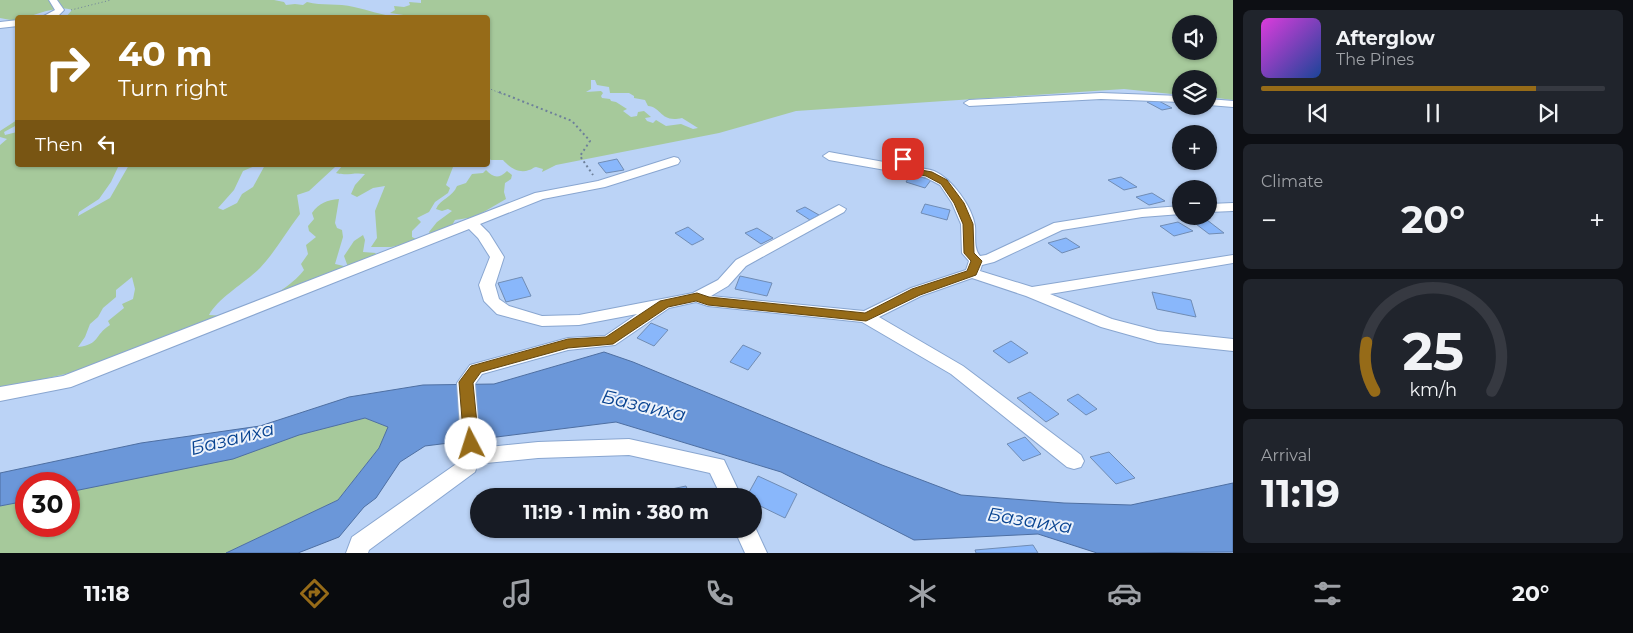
<!DOCTYPE html>
<html lang="en">
<head>
<meta charset="utf-8">
<style>
  body { margin:0; font-family:Montserrat,sans-serif; background:#20242c; color:#f1f3f6; height:100vh; display:flex; flex-direction:column; font-size:19px; white-space:nowrap }
  * { box-sizing:border-box; margin:0 }
  p { font-size:16px; color:#9ea1a6 }
  .icon { flex:none; width:28px; height:28px; fill:none; stroke:currentColor; stroke-width:2; stroke-linecap:round; stroke-linejoin:round }
  .map { position:relative; flex:1; overflow:hidden }
  .panel { display:flex; flex-direction:column; gap:10px; padding:10px; background:#0d0f14; width:400px }
  .panel>* { flex:none }
  .guide { position:absolute; left:15px; top:15px; width:475px; height:152px; border-radius:5px; box-shadow:0 1px 4px #0004; background:#966b18; color:#fff; overflow:hidden }
  .tools { position:absolute; left:1172px; top:15px; display:grid; gap:10px }
  .tools a { display:grid; place-items:center; width:45px; height:45px; border-radius:50%; background:#171b24; box-shadow:0 1px 4px #0004; font-size:25px }
  .speed { position:absolute; left:15px; top:472px; display:flex; gap:10px; font-size:25px; font-weight:700; text-align:center }
  .speed>* { display:grid; place-content:center; width:65px; height:65px; border-radius:50%; background:#171b24; box-shadow:0 1px 4px #0004; line-height:1 }
  .speed .limit { border:8px solid #d22; background:#fff; color:#111 }
  .pin { position:absolute; display:grid; place-items:center; width:42px; height:42px; color:#fff; margin:-21px; border-radius:10px; box-shadow:0 2px 8px #0006 }
  .me { position:absolute; width:55px; margin:-28px; rotate:355deg; stroke-linejoin:round; filter:drop-shadow(0 0 4px #0008) }
  .turn { display:flex; align-items:center; gap:18px; height:105px; padding:0 20px; font-size:22px }
  .turn .icon { width:65px; height:65px; stroke-width:2.5 }
  .turn b { display:block; font-size:35px; line-height:42px }
  .then { display:flex; align-items:center; height:48px; padding:0 20px; background:#0003; gap:10px; font-size:19px }
  .big { font-size:38px; font-weight:700; line-height:1.1 }
  .panel .widget { flex:1; display:flex; flex-direction:column; justify-content:center; gap:8px; min-width:0; padding:0 18px; border-radius:8px; background:#20242c }
  .panel .dial { align-items:center; gap:0 }
  .dial svg { height:130px; overflow:visible; fill:none; stroke:#363941; stroke-width:7; stroke-linecap:round; text-anchor:middle }
  .dial text { fill:#f1f3f6; stroke:none }
  .song { display:flex; align-items:center; gap:15px }
  .cover { width:60px; height:60px; border-radius:8px; background:linear-gradient(135deg,hsl(300 70% 55%),hsl(220 70% 35%)) }
  .played { height:5px; border-radius:2px; background:linear-gradient(90deg,#966b18 80%,#363941 80%) }
  .keys { display:flex; justify-content:space-around; direction:ltr }
  .heat { display:flex; justify-content:space-between; align-items:center; font-size:28px; direction:ltr }
  .trip { position:absolute; left:470px; top:488px; width:292px; height:50px; border-radius:25px; background:#171b24; box-shadow:0 1px 4px #0004; font-weight:700; line-height:50px; text-align:center }
  .menu { display:flex; height:80px; justify-content:space-around; align-items:center; background:#090b0e; color:#9ea1a6 }
  .menu .icon { width:35px; height:35px }
  .menu .current { color:#966b18 }
  .menu b { font-size:22px; color:#f1f3f6 }
  main { display:flex; flex:1; min-height:0 }
  .map>svg:first-child { display:block }
  .green { fill:#a6c99b; fill-rule:evenodd }
  .water { fill:#6b97d9; stroke:#4e6fa2 }
  .building { fill:#89b7fb; stroke:#708cb4 }
  .lines { fill:none; stroke-linecap:round; stroke-linejoin:round }
  .minor-casing { stroke:#89a6d0; stroke-width:2 }
  .path-far1 { stroke:#6e809a; stroke-width:1; stroke-dasharray:1 2.5; stroke-linecap:butt }
  .path { stroke:#6e809a; stroke-width:2; stroke-dasharray:2 3; stroke-linecap:butt }
  .minor { fill:#fff; fill-rule:evenodd }
  .route { fill:#966b18; stroke:#624610 }
  .labels { text-anchor:middle; stroke-width:4; stroke-linejoin:round; paint-order:stroke }
  .near-water-label { font-size:19px; font-style:italic; fill:#084390; stroke:#ecf2fb }
</style>
</head>
<body>
<main>
<div class="map">
<svg width="1233" height="553" viewBox="0 0 1233 553">
  <rect width="100%" height="100%" fill="#bbd3f6"/>
  <path class="green" d="M0 0H274L284 2 286 5 295 4 303 5 307 2C322 6 338 3 354 7 368 10 382 15 396 17L65 18 72 10C55 4 35 17 18 18L16 21 0 18Z
    M421 0H1233V100L1209 97V79H1181V95L1124 89 796 111 719 133 556 165 542 172 543 169 536 167C533 167 532 170 529 170 519 174 509 167 503 160H491L488 158V18L449 17 446 15 417 17 390 13 395 10 394 6 404 7 410 5 409 2 421 3ZM1181 24H1209V51H1181ZM591 80H595L597 85 609 87 610 93H629L634 96V98L645 100 648 106C662 107 660 123 682 118L698 128 693 129 681 124 666 126 656 120 653 123 647 121 645 118 651 117 644 111 638 112 637 116 631 117 623 111 627 109 616 102 611 101 610 99 602 98 601 96 603 93 601 91 586 92 591 89Z
    M17 120V125L4 132 5 135 17 132 18 165H119L111 182 99 199 79 212 78 216 110 198 129 165H257L243 171 234 190 218 208 223 210 237 203 242 194 253 187 265 165H326L335 167 309 191 297 195 300 214C286 232 276 251 260 268 245 283 218 298 209 315 214 315 219 316 224 316 246 315 292 287 304 270L301 264 308 254 306 245 316 237 309 231 308 226 314 219 312 213C319 203 327 200 339 199L335 223 337 228 342 230 343 237 335 264 348 267 344 256 354 241 363 235 365 240 363 252 376 253 367 262 135 353 74 372 0 389V145L7 139 0 137V131ZM132 277 135 289 133 299 122 304 124 308 108 321 110 325C93 336 101 344 78 347L85 337 90 324 98 317 103 308 116 297V290Z
    M343 165H451L453 167 446 185 450 188 448 193 435 202 429 212 417 218 421 222 412 231V237L416 239 415 242 391 247H371L377 238 375 211 385 186 373 188 357 197 351 194 355 185 365 174C355 172 345 176 336 173Z
    M486 170C493 177 498 180 507 171L512 175 511 179 505 183 504 192 506 199 475 217 455 220 451 227 431 236 429 232 437 222 452 211 448 209 442 211 436 209C440 199 453 197 457 186L466 183 472 174 483 173Z
    M365 418 389 427 379 448 338 500 226 553H0V506L26 501V526H69V492Z"/>
  <path class="water" d="M604 352 633 362 882 465 961 495 1064 503 1131 505 1233 483V552L1097 553 1038 534 914 540 781 472 616 422 425 446 400 462 376 498 364 507 339 537 298 553H226L338 500 379 448 388 427 365 418 299 435 233 459 69 492V484H26V501L0 506V473L141 443 260 426 349 397 423 385 494 384Z"/>
  <path class="building" d="M1157 100 1172 108 1162 110 1147 102Z
    M617 159 624 170 606 173 598 163Z
    M911 174 931 180 925 188 906 182Z
    M1121 177 1137 187 1124 190 1108 180Z
    M1152 193 1165 201 1149 205 1136 197Z
    M925 204 950 210 947 220 921 213Z
    M805 207 819 215 810 220 796 211Z
    M1207 220 1224 233 1209 234 1192 221Z
    M1178 222 1193 231 1174 236 1160 226Z
    M688 227 704 239 692 245 675 233Z
    M757 228 773 238 761 244 745 233Z
    M1066 238 1080 247 1062 253 1048 243Z
    M740 276 772 283 767 296 735 289Z
    M522 277 531 296 506 302 498 283Z
    M1152 292 1191 300 1196 317 1157 309Z
    M651 323 668 330 654 346 637 338Z
    M1011 341 1028 353 1009 363 993 351Z
    M743 345 761 353 748 370 730 362Z
    M1030 392 1059 414 1046 422 1017 398Z
    M1078 394 1097 409 1086 415 1067 400Z
    M1025 437 1041 454 1023 461 1007 444Z
    M1109 452 1135 478 1116 484 1090 457Z
    M758 476 797 494 785 518 754 503V496H747Z
    M686 486 690 496H664L662 491Z
    M1033 545 1038 553H976L975 550Z"/>
  <g class="lines">
    <g class="minor-casing">
      <path id="minor" d="M49 0H57L64 10 57 17 40 18 55 10Z
        M18 20V26L0 28V22Z
        M1101 93 1181 96V102L1101 99 969 106 964 103 969 100Z
        M1209 99 1233 101V107L1209 105Z
        M905 145 911 149 907 166C915 168 925 168 934 171 952 179 972 206 975 226 976 235 973 248 980 256L986 255 1054 223 1142 209 1181 206V214L1142 217 1062 230 994 262 982 265 980 271 1032 287 1233 255V263L1050 294 1112 319 1158 331 1233 339V351L1158 343 1101 327 1026 296 972 278 921 296 879 317 963 366 1081 455 1084 461 1081 467 1074 469 1067 467 951 374 862 322 708 306 696 302 669 308 615 345 568 350 482 374 475 384 480 441 489 447 538 442 629 439 724 460 741 496H721L710 473 629 455 538 458 486 463 479 460 475 472 369 550 368 553H346L352 537 459 462 461 445 457 383 470 365 568 338 605 336 637 314 579 325 542 326 497 314 484 301 479 285 490 257 478 238 469 229 71 387 0 401V387L63 376 535 193 598 181 674 157 678 158 680 161 678 164 605 187 543 199 480 224 489 233 504 257 495 285 499 299 509 306 542 316 579 315 693 293 718 280 736 260 839 205 846 209 844 212 746 266 728 286 711 296 864 311 911 288 966 270 969 261 962 253 961 224 952 203 940 185 925 177 829 160 823 156 829 152 895 164 899 149Z
        M1233 203V211L1209 212V204Z
        M754 525 767 553H745L734 529H754Z"/>
    </g>
    <path class="path-far1" d="M71 10 111 0
      M488 88 502 94"/>
    <path class="path" d="M499 92 572 121 590 141 580 156 593 175"/>
    <use href="#minor" class="minor"/>
  </g>
  <path class="route" d="M903 156 907 159 905 167 932 172 947 180 964 203 973 224 974 253 982 261 976 275 920 295 866 321 708 305 696 301 668 307 613 344 568 348 481 372 473 383 479 444 476 449 471 450 466 449 464 444 459 382 471 366 568 339 606 337 660 301 697 293 709 297 865 313 912 289 967 271 971 261 964 253 963 224 954 203 941 184 926 176 897 170 896 168 898 159Z"/>
  <g class="labels">
    <g class="near-water-label">
      <text transform="translate(644 405) rotate(13)" y="7">Базаиха</text>
      <text transform="translate(232 438) rotate(-14)" y="7">Базаиха</text>
      <text transform="translate(1030 520) rotate(9)" y="7">Базаиха</text>
    </g>
  </g>
</svg>
<div class="tools">
<a><svg class="icon" aria-label="sound" viewBox="0 0 24 24"><path d="M4 9h4l5-4v14l-5-4H4zM17 9q2 3 0 6"/></svg></a>
<a><svg class="icon" aria-label="layers" viewBox="0 0 24 24"><path d="M12 4l9 5-9 5-9-5zM3 14l9 5 9-5"/></svg></a>
<a>+</a>
<a>−</a>
</div>
<div class="speed"><div class="limit">30</div></div>
<div class="pin" style="left:903px;top:159px;background:#d93025"><svg class="icon" aria-label="arrive" viewBox="0 0 24 24"><path d="M6 21V4h12l-3 4 3 4H6"/></svg></div>
<svg class="me" style="left:471px;top:444px" viewBox="-20 -20 40 40"><circle r="19" fill="#fff"/><path d="M0-13L10 11 0 6-10 11z" fill="#966b18"/></svg>
<div class="trip">11:19 · 1 min · 380 m</div>
<div class="guide">
<div class="turn"><svg class="icon" aria-label="right" viewBox="0 0 24 24"><path d="M7 20v-9h11M14 6l5 5-5 5"/></svg><div><b>40 m</b>Turn right</div></div>
<div class="then">Then<svg class="icon" aria-label="left" viewBox="0 0 24 24"><path d="M17 20v-9H6M10 6l-5 5 5 5"/></svg></div>
</div>
</div>
<section class="panel">
<div class="widget">
<div class="song"><i class="cover"></i><div><b>Afterglow</b><p>The Pines</p></div></div>
<div class="played"></div>
<div class="keys"><svg class="icon" aria-label="previous" viewBox="0 0 24 24"><path d="M18 5L8 12l10 7zM5 5v14"/></svg><svg class="icon" aria-label="pause" viewBox="0 0 24 24"><path d="M8 5v14M16 5v14"/></svg><svg class="icon" aria-label="next" viewBox="0 0 24 24"><path d="M6 5l10 7-10 7zM19 5v14"/></svg></div>
</div>
<div class="widget"><p>Climate</p>
<div class="heat"><a>−</a><b class="big">20°</b><a>+</a></div>
</div>
<div class="widget dial"><svg viewBox="0 0 100 80">
<path d="M14 69A42 42 0 1 1 86 69"/>
<path d="M14 69A42 42 0 0 1 9 39" stroke="#966b18"/>
<text x="50" y="56" font-size="32" font-weight="700">25</text>
<text x="50" y="72" font-size="11">km/h</text>
</svg></div>
<div class="widget"><p>Arrival</p><b class="big">11:19</b></div>
</section>
</main>
<nav class="menu">
<b>11:18</b>
<svg class="icon current" aria-label="directions" viewBox="0 0 24 24"><path d="M12 3l9 9-9 9-9-9zM9 14v-3h6M13 9l2 2-2 2"/></svg>
<svg class="icon" aria-label="music" viewBox="0 0 24 24"><path d="M9 18V5l10-2v13"/><circle cx="6" cy="18" r="3"/><circle cx="16" cy="16" r="3"/></svg>
<svg class="icon" aria-label="phone" viewBox="0 0 24 24"><path d="M5 4h4l2 5-3 2q2 4 5 5l2-3 5 2v4C11 20 4 13 5 4z"/></svg>
<svg class="icon" aria-label="climate" viewBox="0 0 24 24"><path d="M12 3v18M4 7l16 10M4 17L20 7"/></svg>
<svg class="icon" aria-label="car" viewBox="0 0 24 24"><path d="M5 17H2v-5l4-1 3-4h7l3 4 3 1v5h-3M9 17h6M6 11h13"/><circle cx="7" cy="17" r="2"/><circle cx="17" cy="17" r="2"/></svg>
<svg class="icon" aria-label="filters" viewBox="0 0 24 24"><path d="M4 7h16M4 17h16"/><circle cx="9" cy="7" r="2"/><circle cx="15" cy="17" r="2"/></svg>
<b>20°</b>
</nav>
</body>
</html>
